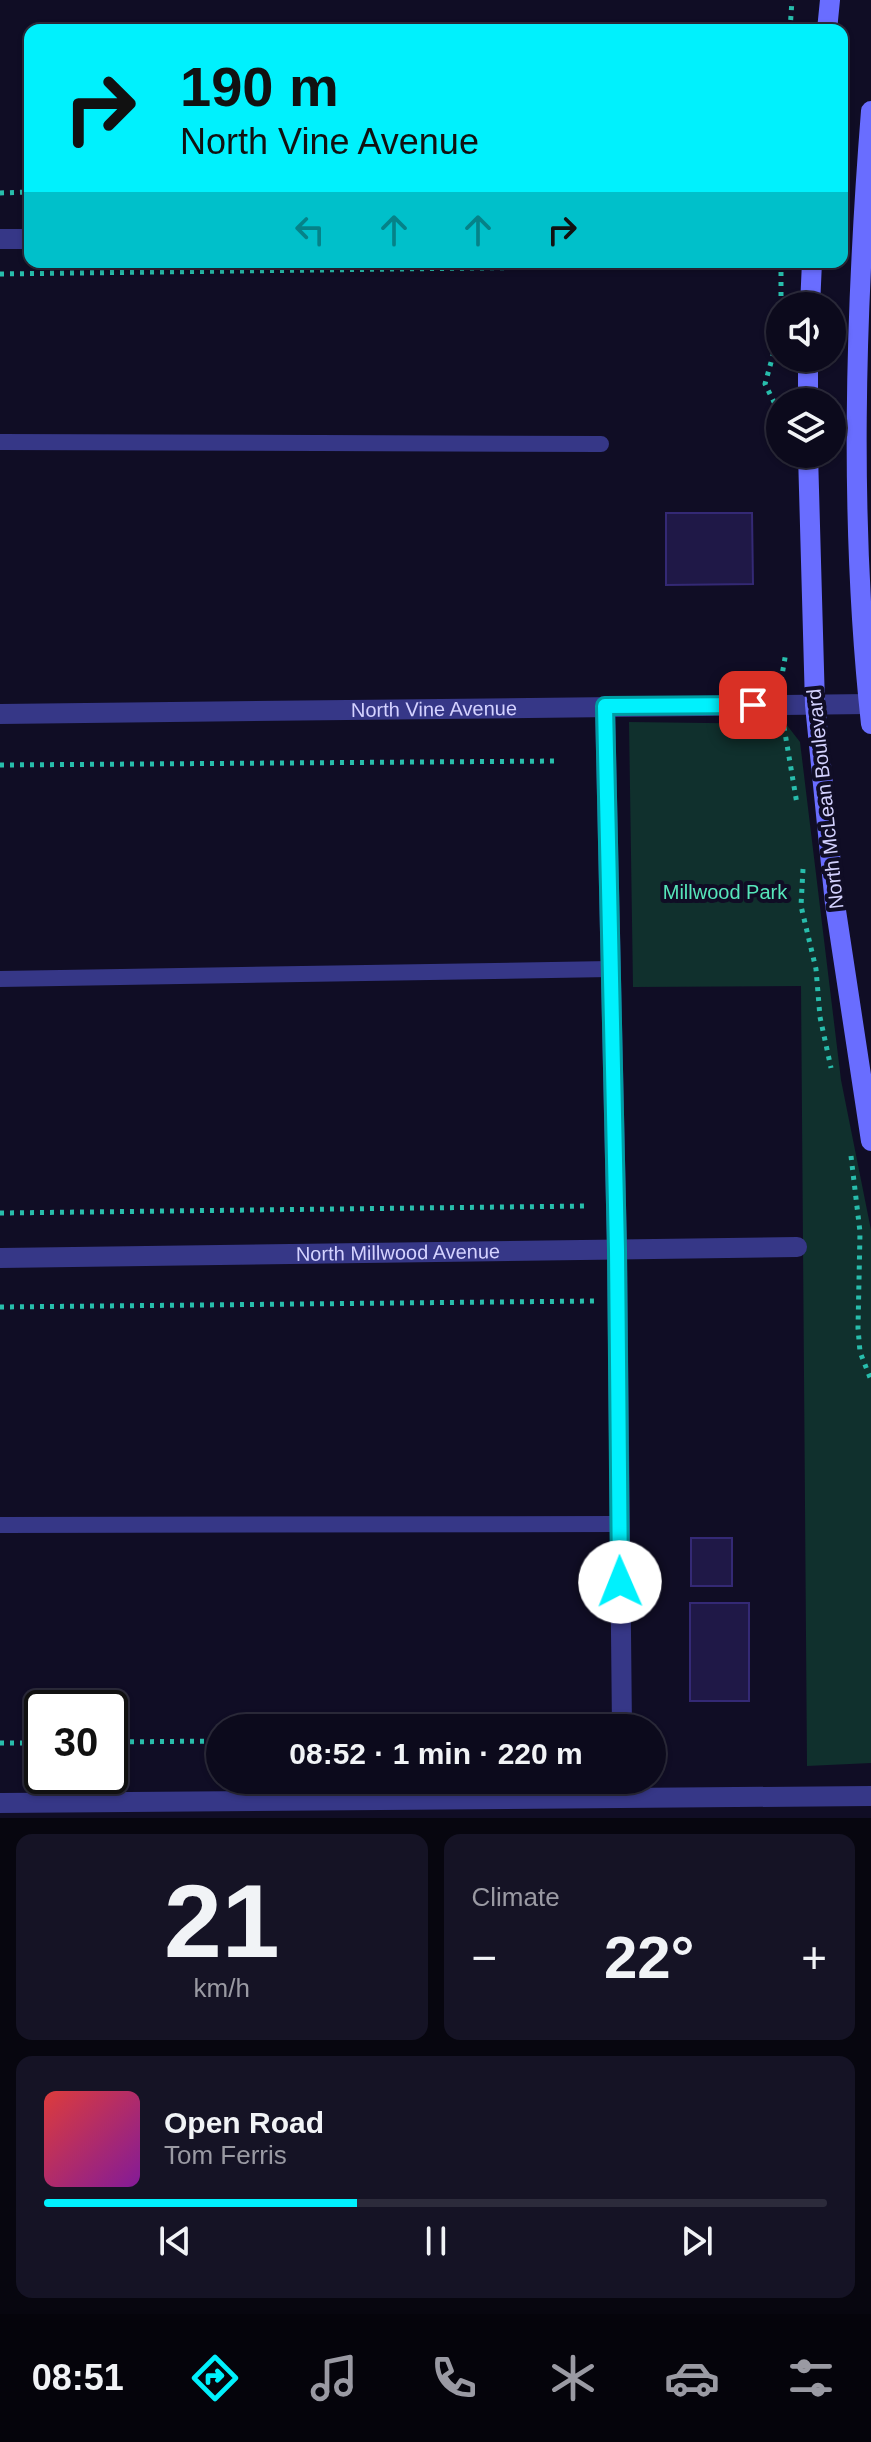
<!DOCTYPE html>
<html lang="en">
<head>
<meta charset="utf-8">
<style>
  body { margin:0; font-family:Helvetica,sans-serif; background:#151325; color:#f1f3f6; height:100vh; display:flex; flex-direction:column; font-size:30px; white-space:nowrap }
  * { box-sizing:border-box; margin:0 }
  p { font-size:26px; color:#9a9aa3 }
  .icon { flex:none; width:44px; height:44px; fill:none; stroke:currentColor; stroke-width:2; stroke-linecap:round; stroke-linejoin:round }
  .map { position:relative; height:1818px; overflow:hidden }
  .drawer { display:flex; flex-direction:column; gap:16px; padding:16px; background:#07060f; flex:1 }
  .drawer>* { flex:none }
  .hud { position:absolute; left:24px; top:24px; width:824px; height:244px; border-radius:16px; box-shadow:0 2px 6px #0004,0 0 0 2px #2c2b3b; background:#00f1fd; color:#111; overflow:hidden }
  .controls { position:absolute; left:766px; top:292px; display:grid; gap:16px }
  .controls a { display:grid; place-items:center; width:80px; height:80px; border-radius:50%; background:#0c0a1c; box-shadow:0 2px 6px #0004,0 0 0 2px #2c2b3b; font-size:40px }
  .speed { position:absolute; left:24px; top:1690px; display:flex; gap:16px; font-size:40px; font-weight:700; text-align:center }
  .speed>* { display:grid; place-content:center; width:104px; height:104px; border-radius:50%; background:#0c0a1c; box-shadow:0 2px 6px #0004,0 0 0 2px #2c2b3b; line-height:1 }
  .speed .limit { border:4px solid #111; border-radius:12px; background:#fff; color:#111 }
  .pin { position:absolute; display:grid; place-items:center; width:68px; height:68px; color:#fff; margin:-34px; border-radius:16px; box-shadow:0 4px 12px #0006 }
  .me { position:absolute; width:88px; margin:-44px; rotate:359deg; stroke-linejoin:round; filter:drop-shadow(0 0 6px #0008) }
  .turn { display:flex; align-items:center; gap:28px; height:168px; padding:0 24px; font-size:36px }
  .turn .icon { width:104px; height:104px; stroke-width:2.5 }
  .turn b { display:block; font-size:56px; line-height:68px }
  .lanes { display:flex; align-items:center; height:76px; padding:0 24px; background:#0003; justify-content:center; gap:40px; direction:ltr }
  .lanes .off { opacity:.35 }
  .big { font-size:60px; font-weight:700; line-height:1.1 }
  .drawer .widget { flex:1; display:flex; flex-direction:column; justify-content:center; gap:12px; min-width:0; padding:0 28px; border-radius:16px; background:#151325 }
  .drawer .dial { align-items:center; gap:0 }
  .dial b { font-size:104px; line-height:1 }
  .song { display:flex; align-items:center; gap:24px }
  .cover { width:96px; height:96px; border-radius:12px; background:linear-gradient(135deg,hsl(0 70% 55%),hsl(290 70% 35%)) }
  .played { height:8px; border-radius:4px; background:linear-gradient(90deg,#00f1fd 40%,#2c2b3b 40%) }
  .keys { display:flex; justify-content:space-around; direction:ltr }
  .heat { display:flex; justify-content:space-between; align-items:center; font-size:44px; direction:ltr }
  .drawer .tiles { flex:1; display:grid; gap:16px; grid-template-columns:1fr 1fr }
  .widget:last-child { grid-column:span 2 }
  .trip { position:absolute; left:206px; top:1714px; width:460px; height:80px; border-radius:40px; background:#0c0a1c; box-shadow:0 2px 6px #0004,0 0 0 2px #2c2b3b; font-weight:700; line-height:80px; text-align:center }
  .menu { display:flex; height:128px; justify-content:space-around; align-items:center; background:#05040b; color:#9a9aa3 }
  .menu .icon { width:56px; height:56px }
  .menu .active { color:#00f1fd }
  .menu b { font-size:36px; color:#f1f3f6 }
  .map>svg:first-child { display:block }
  .green { fill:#10302d }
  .building { fill:#1f1847; stroke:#342975; stroke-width:2 }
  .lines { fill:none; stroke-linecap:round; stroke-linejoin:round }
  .path { stroke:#28bdac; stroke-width:5; stroke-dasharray:4 6; stroke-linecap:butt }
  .service { stroke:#363787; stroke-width:16 }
  .minor { stroke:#363787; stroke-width:20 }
  .secondary { stroke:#696dff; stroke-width:20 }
  .route-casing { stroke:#009da4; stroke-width:20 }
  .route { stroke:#00f1fd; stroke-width:14 }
  .labels { text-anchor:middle; stroke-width:8; stroke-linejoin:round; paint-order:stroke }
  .street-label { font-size:20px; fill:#d4d2ff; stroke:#100d25 }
  .park-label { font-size:20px; fill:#56e6ba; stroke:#100d25 }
</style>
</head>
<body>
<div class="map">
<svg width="871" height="1818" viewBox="0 0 871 1818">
  <rect width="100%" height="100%" fill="#100d25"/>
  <path class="green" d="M629 722 786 724 800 742 841 1080 871 1230V1763L807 1766 801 986 633 987Z"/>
  <path class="building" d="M666 513H752L753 584 666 585Z
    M691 1538H732V1586H691Z
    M690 1603H749V1701H690Z"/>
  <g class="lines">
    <path class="path" d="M790 30 792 0
      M0 193 30 192
      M781 262V306
      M0 274 716 265
      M780 313 775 348 765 384 779 412 780 433
      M781 681 786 652
      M784 727 797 804
      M0 765 558 761
      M803 869 801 906 816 969 820 1017 831 1068
      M851 1156 860 1232 858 1328 860 1352 871 1380
      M0 1213 587 1206
      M0 1307 595 1301
      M110 1742 220 1741
      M0 1743H42"/>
    <path class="service" d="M0 442 601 444
      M0 979 610 969
      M0 1525 619 1524"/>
    <g class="minor">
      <path d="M0 239H30"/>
      <path d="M605 706 617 1250 622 1728"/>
      <path id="s1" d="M0 714 869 704"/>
      <path id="s2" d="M0 1258 797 1247"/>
      <path d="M0 1803 871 1796"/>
    </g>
    <path class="secondary" d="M827 30 830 0
      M871 111C855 314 849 522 871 724
      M810 306 812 262
      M808 358V402
      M808 454 815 705 835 904 871 1141"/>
  </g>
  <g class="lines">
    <g class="route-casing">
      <path id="route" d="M620 1582 617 1250 605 706 753 705"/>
    </g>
    <use href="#route" class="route"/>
  </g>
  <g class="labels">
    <g class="street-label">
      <text dy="7" stroke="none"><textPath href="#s1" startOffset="434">North Vine Avenue</textPath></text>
      <text transform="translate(825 799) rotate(-96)" y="7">North McLean Boulevard</text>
      <text dy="7" stroke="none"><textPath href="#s2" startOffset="398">North Millwood Avenue</textPath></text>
    </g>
    <g class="park-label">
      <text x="725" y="899">Millwood Park</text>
    </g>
  </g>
</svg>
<div class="controls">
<a><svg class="icon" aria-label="sound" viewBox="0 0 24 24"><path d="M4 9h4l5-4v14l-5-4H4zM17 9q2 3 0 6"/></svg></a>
<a><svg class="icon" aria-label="layers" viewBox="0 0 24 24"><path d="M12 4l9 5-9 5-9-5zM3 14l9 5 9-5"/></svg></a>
</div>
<div class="speed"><div class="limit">30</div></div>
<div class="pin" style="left:753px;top:705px;background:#d93025"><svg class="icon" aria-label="arrive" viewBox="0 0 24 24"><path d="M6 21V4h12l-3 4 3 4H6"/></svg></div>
<svg class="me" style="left:620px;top:1582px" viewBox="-20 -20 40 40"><circle r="19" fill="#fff"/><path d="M0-13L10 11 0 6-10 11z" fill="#00f1fd"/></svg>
<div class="trip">08:52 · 1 min · 220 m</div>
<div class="hud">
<div class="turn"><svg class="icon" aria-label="right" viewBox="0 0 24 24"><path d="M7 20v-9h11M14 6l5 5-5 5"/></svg><div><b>190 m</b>North Vine Avenue</div></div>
<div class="lanes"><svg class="icon off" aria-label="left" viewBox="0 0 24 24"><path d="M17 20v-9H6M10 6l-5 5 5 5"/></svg><svg class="icon off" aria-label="ahead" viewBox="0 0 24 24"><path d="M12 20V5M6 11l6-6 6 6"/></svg><svg class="icon off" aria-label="ahead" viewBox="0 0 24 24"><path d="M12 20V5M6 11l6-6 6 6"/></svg><svg class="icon" aria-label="right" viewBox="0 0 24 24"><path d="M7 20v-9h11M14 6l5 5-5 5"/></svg></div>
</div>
</div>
<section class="drawer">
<div class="tiles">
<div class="widget dial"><b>21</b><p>km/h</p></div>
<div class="widget"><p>Climate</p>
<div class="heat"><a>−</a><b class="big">22°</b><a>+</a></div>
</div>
<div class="widget">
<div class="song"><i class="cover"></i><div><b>Open Road</b><p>Tom Ferris</p></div></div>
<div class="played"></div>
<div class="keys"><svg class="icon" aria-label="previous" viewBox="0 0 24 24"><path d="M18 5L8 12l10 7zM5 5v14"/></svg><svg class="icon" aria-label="pause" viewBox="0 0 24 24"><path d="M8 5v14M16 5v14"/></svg><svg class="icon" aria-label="next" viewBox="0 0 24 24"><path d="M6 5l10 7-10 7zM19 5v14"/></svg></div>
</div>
</div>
</section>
<nav class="menu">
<b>08:51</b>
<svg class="icon active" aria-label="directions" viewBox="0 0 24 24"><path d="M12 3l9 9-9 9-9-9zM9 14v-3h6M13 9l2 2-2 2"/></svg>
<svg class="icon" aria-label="music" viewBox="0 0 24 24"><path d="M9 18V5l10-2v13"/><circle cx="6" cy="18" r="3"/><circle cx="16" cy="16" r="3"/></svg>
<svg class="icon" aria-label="phone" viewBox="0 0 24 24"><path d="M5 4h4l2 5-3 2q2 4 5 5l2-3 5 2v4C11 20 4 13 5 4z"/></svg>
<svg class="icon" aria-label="climate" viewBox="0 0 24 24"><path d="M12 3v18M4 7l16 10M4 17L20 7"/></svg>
<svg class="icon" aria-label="car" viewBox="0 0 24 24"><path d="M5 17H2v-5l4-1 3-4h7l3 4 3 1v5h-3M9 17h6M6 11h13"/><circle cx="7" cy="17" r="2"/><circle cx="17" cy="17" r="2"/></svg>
<svg class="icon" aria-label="filters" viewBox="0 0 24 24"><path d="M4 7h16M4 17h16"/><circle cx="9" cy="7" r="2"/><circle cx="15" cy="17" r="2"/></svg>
</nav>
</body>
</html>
